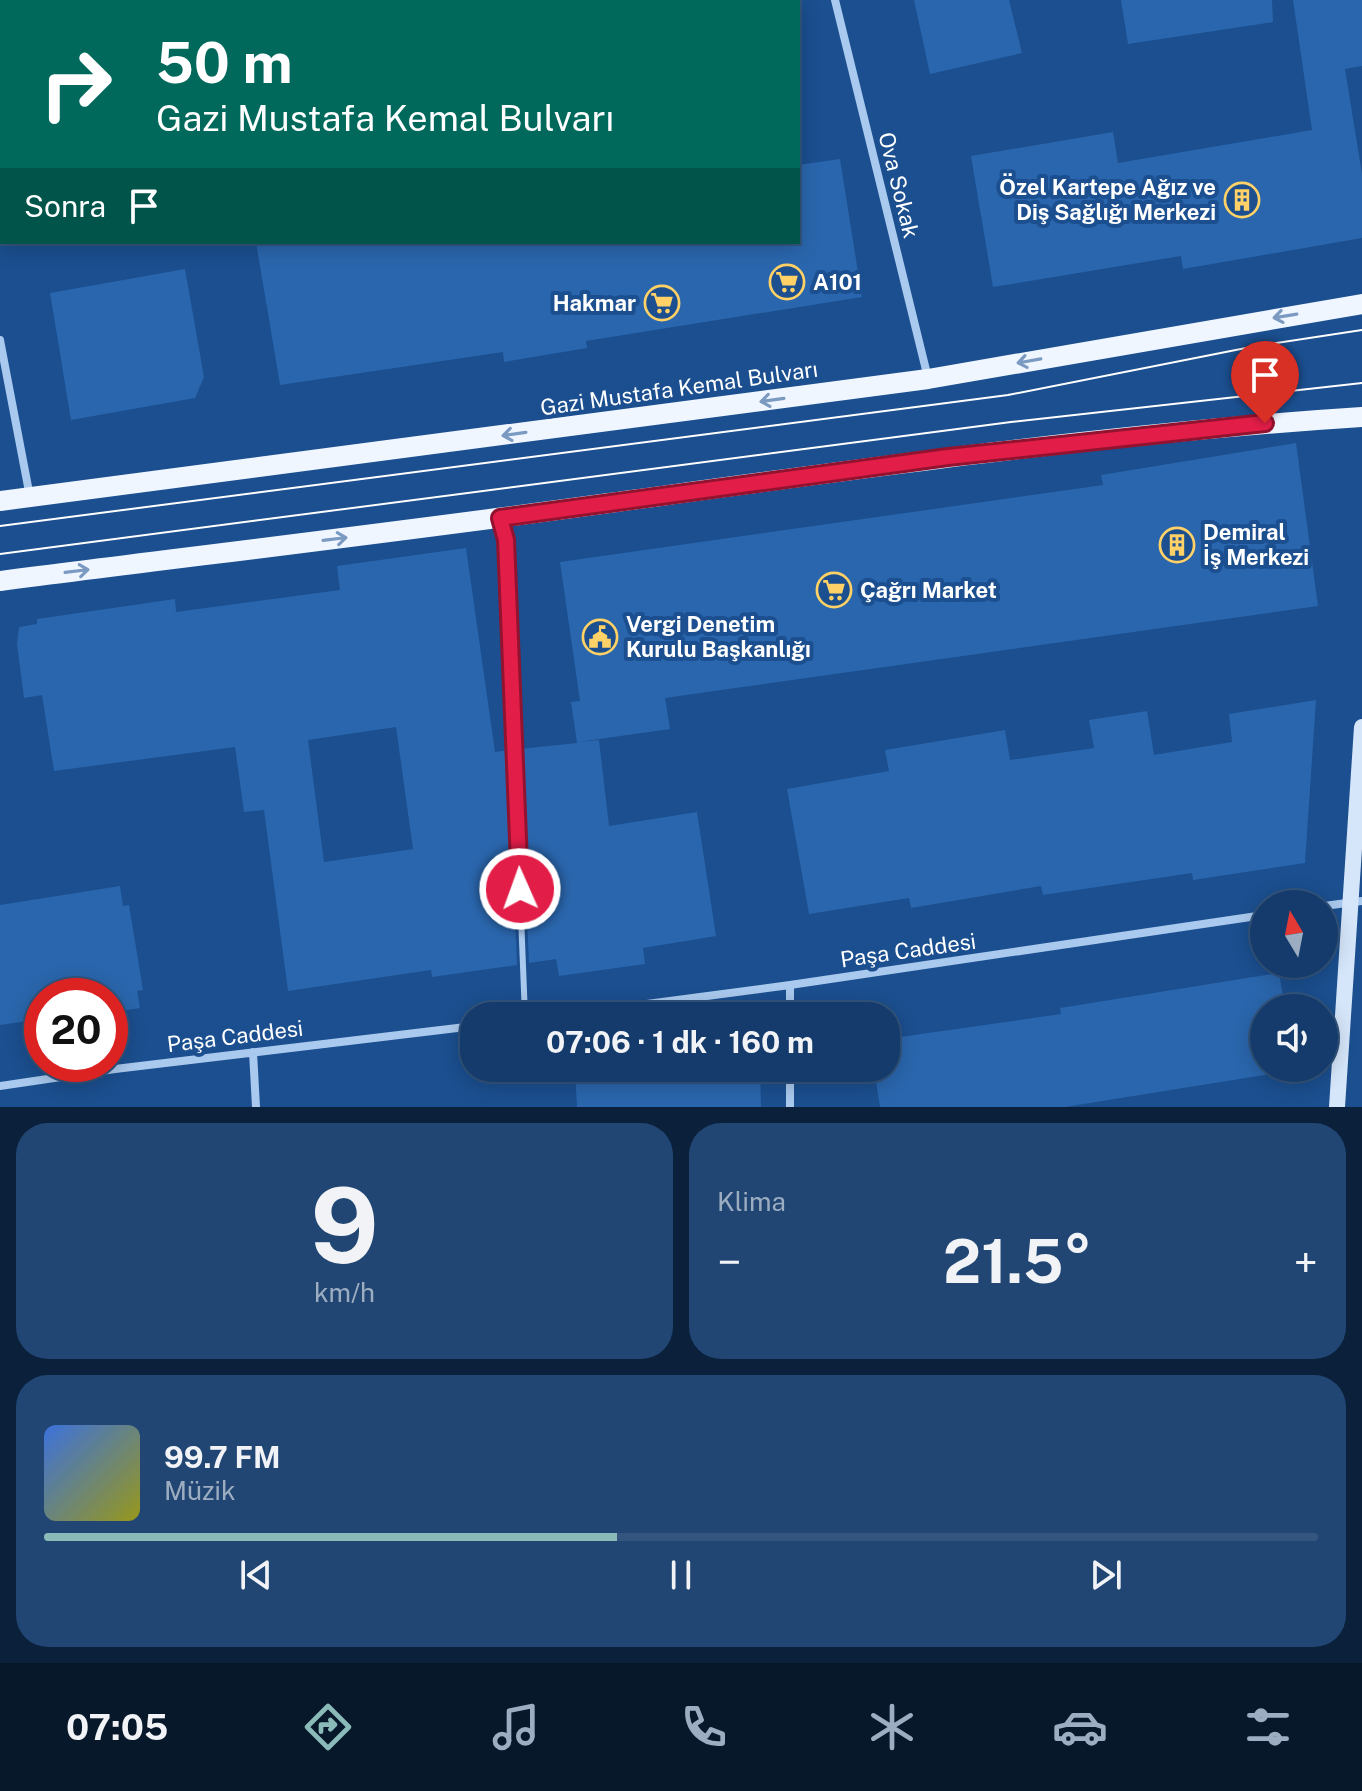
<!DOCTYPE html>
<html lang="tr">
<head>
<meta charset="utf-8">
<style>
  body { margin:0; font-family:"Public Sans",sans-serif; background:#214673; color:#f1f3f6; height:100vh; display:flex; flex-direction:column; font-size:30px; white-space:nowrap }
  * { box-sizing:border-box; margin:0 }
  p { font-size:26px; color:#9dadc1 }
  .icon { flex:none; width:44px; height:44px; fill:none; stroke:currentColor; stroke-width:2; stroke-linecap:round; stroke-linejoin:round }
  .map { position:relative; height:1107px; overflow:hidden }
  .sheet { display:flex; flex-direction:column; gap:16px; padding:16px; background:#0b203b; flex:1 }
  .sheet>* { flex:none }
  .top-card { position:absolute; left:0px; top:0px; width:800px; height:244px; box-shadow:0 4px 20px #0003,0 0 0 2px #33557e; background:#00695c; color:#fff; overflow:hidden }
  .needle { width:52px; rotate:350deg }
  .fabs { position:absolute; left:1250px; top:890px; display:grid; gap:16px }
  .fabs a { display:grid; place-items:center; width:88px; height:88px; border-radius:50%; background:#143b6b; box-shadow:0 4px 20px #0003,0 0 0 2px #33557e; font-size:40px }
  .speed { position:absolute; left:24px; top:978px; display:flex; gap:16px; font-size:40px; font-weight:700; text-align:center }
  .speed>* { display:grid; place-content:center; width:104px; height:104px; border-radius:50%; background:#143b6b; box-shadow:0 4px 20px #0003,0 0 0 2px #33557e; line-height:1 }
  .speed .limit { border:12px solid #d22; background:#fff; color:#111 }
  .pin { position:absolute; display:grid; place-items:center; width:68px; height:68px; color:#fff; margin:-82px -34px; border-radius:50% 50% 50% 0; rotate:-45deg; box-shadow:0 0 8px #0007 }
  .pin .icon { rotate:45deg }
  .me { position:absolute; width:88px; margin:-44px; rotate:358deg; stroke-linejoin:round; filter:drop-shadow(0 0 6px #0008) }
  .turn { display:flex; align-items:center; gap:28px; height:168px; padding:0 24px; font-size:36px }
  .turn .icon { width:104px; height:104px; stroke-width:2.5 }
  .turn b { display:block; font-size:56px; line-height:68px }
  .then { display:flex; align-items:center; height:76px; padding:0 24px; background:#0003; gap:16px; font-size:30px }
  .big { font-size:60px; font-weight:700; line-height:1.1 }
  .sheet .tile { flex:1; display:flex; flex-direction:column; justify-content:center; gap:12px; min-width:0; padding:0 28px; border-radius:32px; background:#214673 }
  .sheet .dial { align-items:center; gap:0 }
  .dial b { font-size:104px; line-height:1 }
  .song { display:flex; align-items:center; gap:24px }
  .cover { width:96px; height:96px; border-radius:12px; background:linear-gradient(135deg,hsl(220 70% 55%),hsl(60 70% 35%)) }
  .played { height:8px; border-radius:4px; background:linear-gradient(90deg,#8bbbb9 45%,#33557e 45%) }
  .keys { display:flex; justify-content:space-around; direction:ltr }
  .heat { display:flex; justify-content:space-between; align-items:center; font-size:44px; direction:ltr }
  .sheet .tiles { flex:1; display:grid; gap:16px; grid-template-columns:1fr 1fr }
  .tile:last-child { grid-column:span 2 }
  .trip { position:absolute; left:460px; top:1002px; width:440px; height:80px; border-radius:32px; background:#143b6b; box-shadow:0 4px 20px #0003,0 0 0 2px #33557e; font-weight:700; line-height:80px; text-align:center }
  .dock { display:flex; height:128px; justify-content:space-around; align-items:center; background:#08182b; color:#9dadc1 }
  .dock .icon { width:56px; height:56px }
  .dock .current { color:#8bbbb9 }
  .dock b { font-size:36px; color:#f1f3f6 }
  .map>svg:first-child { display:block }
  .building { fill:#2a66ad; fill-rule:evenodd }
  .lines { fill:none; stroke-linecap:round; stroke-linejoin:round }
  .lane { stroke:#a9c9ee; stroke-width:6 }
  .street { stroke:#a9c9ee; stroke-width:8 }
  .secondary { stroke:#d6e6fa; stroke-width:16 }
  .primary { stroke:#f0f6ff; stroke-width:20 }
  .tram { stroke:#fff; stroke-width:2 }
  .oneway { stroke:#7b9ac1 }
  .route-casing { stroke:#92132f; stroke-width:20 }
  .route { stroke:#e11d48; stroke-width:14 }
  .labels { text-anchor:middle; stroke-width:8; stroke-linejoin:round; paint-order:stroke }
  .street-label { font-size:22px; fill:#fff; stroke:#1b4f8f }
  .poi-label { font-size:22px; font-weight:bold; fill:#fff; stroke:#1b4f8f; text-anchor:start }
</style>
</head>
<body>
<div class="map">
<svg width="1362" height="1107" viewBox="0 0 1362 1107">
  <rect width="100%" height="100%" fill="#1b4f8f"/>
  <path class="building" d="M914 0H1009L1022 53 930 74Z
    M1121 0H1272L1273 22 1128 44Z
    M1293 0H1362V66L1345 69 1362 174V238L1183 269 1181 256 993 287 971 156 1113 132 1118 163 1312 130Z
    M840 159 862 297 586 341 587 348 504 362 503 352 280 385 256 242H798V165Z
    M185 269 204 377 195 398 71 420 50 293Z
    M1296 443 1318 606 665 698 670 729 578 742 599 740 609 826 697 812 716 936 643 948 645 964 559 976 556 959 529 963 520 749 577 743 571 702 580 701 560 562 1103 485 1101 475Z
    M466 548 495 752 508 750 517 965 432 977 431 970 288 991 264 810 244 812 235 747 54 771 42 695 24 698 17 644 19 627 37 624V619L175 599 176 612 340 590 337 566ZM396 727 413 849 324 862 308 740Z
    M1316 700 1305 863 1193 880 1192 873 1043 895 1041 886 911 908 909 898 809 914 787 789 889 771 885 750 1005 730 1010 760 1094 748 1089 720 1147 711 1154 755 1232 742 1229 714Z
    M120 886 123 906 129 905 143 990 137 991 140 1008 110 1013V996H42V1019L0 1025V905Z
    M1279 973 1285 1008H1264V1068L1295 1070 1065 1107H880L874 1068H886V1039L1061 1014 1060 1008Z
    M575 1068H760L761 1107H577Z"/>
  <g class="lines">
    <path class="lane" d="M501 521 506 540 525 1016"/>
    <path class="street" d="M835 0 928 378
      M155 2 168 0
      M0 26 2 25
      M0 340 30 497
      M1324 906 1362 901
      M790 985V1016
      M556 1016 790 985 1264 915
      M253 1052 256 1107
      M790 1068V1107
      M0 1086 115 1069 474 1026"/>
    <path class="secondary" d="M1337 1107 1362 727"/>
    <path class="primary" d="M0 501 928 379 1362 304
      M0 581C203 555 406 531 609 503 859 469 1110 433 1362 417"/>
    <path class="tram" d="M0 526 1008 395 1256 346 1362 330
      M0 554 1011 422 1362 383"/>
  </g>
  <defs><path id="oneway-shaft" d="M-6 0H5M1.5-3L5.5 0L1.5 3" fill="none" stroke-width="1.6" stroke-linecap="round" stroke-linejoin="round" transform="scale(2)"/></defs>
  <g class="oneway">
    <use href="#oneway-shaft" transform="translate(1285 316) rotate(171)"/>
    <use href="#oneway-shaft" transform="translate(1029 361) rotate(170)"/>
    <use href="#oneway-shaft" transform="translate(772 400) rotate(172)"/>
    <use href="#oneway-shaft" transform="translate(514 434) rotate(172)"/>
    <use href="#oneway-shaft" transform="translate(335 539) rotate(-7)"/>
    <use href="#oneway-shaft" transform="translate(77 571) rotate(-7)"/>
  </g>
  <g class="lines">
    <g class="route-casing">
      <path id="route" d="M520 889 506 540 500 518 948 457 1265 423"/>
    </g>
    <use href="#route" class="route"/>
  </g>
  <defs>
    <g id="building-ring" transform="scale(1.8)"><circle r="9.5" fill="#1b4f8f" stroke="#ffd166" stroke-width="1.5"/><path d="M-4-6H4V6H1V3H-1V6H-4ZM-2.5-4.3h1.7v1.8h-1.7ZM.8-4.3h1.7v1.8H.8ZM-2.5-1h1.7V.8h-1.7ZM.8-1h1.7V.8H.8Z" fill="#ffd166"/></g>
    <g id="supermarket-ring" transform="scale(1.8)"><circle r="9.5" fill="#1b4f8f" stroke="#ffd166" stroke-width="1.5"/><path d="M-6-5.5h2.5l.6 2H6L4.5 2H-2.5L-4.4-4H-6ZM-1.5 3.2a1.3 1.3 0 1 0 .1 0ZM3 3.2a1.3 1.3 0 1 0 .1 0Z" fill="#ffd166"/></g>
    <g id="civic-ring" transform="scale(1.8)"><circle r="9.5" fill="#1b4f8f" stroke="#ffd166" stroke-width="1.5"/><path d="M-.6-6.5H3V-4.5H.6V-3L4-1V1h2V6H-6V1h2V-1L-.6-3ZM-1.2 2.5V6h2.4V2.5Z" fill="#ffd166"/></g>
  </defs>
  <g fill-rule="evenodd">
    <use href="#building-ring" x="1242" y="200"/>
    <use href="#supermarket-ring" x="787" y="282"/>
    <use href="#supermarket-ring" x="662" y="303"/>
    <use href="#building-ring" x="1177" y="545"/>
    <use href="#supermarket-ring" x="834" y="590"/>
    <use href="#civic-ring" x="600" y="637"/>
  </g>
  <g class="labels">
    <g class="street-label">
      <text transform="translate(899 185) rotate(76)" y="8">Ova Sokak</text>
      <text transform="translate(679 388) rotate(-8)" y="8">Gazi Mustafa Kemal Bulvarı</text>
      <text transform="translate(908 950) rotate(-8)" y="8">Paşa Caddesi</text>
      <text transform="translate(235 1036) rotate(-7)" y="8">Paşa Caddesi</text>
    </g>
    <g class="poi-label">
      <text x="1216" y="195" text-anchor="end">Özel Kartepe Ağız ve<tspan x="1216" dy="25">Diş Sağlığı Merkezi</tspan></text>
      <text x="813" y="290">A101</text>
      <text x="636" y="311" text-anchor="end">Hakmar</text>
      <text x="1203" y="540">Demiral<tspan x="1203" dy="25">İş Merkezi</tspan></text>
      <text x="860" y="598">Çağrı Market</text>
      <text x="626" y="632">Vergi Denetim<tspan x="626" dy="25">Kurulu Başkanlığı</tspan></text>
    </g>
  </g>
</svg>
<div class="fabs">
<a><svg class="needle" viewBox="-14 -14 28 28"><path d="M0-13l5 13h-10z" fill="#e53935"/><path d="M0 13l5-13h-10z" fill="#9dadc1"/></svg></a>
<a><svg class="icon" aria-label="sound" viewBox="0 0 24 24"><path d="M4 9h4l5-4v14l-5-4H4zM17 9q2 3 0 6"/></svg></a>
</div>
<div class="speed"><div class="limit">20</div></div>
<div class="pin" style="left:1265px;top:423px;background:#d93025"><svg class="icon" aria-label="arrive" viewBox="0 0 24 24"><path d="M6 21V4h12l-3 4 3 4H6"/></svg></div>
<svg class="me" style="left:520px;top:889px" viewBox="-20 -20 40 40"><circle r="17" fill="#e11d48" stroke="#fff" stroke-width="3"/><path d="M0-11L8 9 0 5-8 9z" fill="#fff"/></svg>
<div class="trip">07:06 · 1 dk · 160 m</div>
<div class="top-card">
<div class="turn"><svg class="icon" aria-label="right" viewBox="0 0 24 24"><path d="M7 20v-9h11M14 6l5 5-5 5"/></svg><div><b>50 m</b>Gazi Mustafa Kemal Bulvarı</div></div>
<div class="then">Sonra<svg class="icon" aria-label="arrive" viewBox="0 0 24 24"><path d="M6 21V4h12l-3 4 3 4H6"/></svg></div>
</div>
</div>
<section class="sheet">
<div class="tiles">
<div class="tile dial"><b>9</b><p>km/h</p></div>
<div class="tile"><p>Klima</p>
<div class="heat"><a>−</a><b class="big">21.5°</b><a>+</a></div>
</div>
<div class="tile">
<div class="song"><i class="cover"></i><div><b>99.7 FM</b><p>Müzik</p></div></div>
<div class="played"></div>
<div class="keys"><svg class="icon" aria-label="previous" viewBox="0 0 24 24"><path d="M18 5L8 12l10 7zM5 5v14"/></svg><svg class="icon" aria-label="pause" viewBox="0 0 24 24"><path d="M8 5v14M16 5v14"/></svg><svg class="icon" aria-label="next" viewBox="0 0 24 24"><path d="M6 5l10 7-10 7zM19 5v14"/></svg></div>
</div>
</div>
</section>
<nav class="dock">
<b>07:05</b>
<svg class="icon current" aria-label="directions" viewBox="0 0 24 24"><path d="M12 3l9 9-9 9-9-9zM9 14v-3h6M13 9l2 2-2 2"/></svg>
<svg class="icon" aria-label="music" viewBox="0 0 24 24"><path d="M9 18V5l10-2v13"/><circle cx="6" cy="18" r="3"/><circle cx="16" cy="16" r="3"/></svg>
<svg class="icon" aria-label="phone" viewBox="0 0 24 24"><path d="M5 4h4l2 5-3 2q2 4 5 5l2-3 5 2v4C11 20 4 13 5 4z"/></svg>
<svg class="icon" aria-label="climate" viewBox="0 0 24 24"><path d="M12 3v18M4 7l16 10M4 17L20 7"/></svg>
<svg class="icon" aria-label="car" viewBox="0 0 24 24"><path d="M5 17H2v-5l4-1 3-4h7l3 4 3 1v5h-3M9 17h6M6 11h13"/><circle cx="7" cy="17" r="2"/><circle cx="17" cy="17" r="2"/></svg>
<svg class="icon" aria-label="filters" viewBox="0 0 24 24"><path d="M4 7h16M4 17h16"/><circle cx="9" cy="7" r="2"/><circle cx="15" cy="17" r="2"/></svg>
</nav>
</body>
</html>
